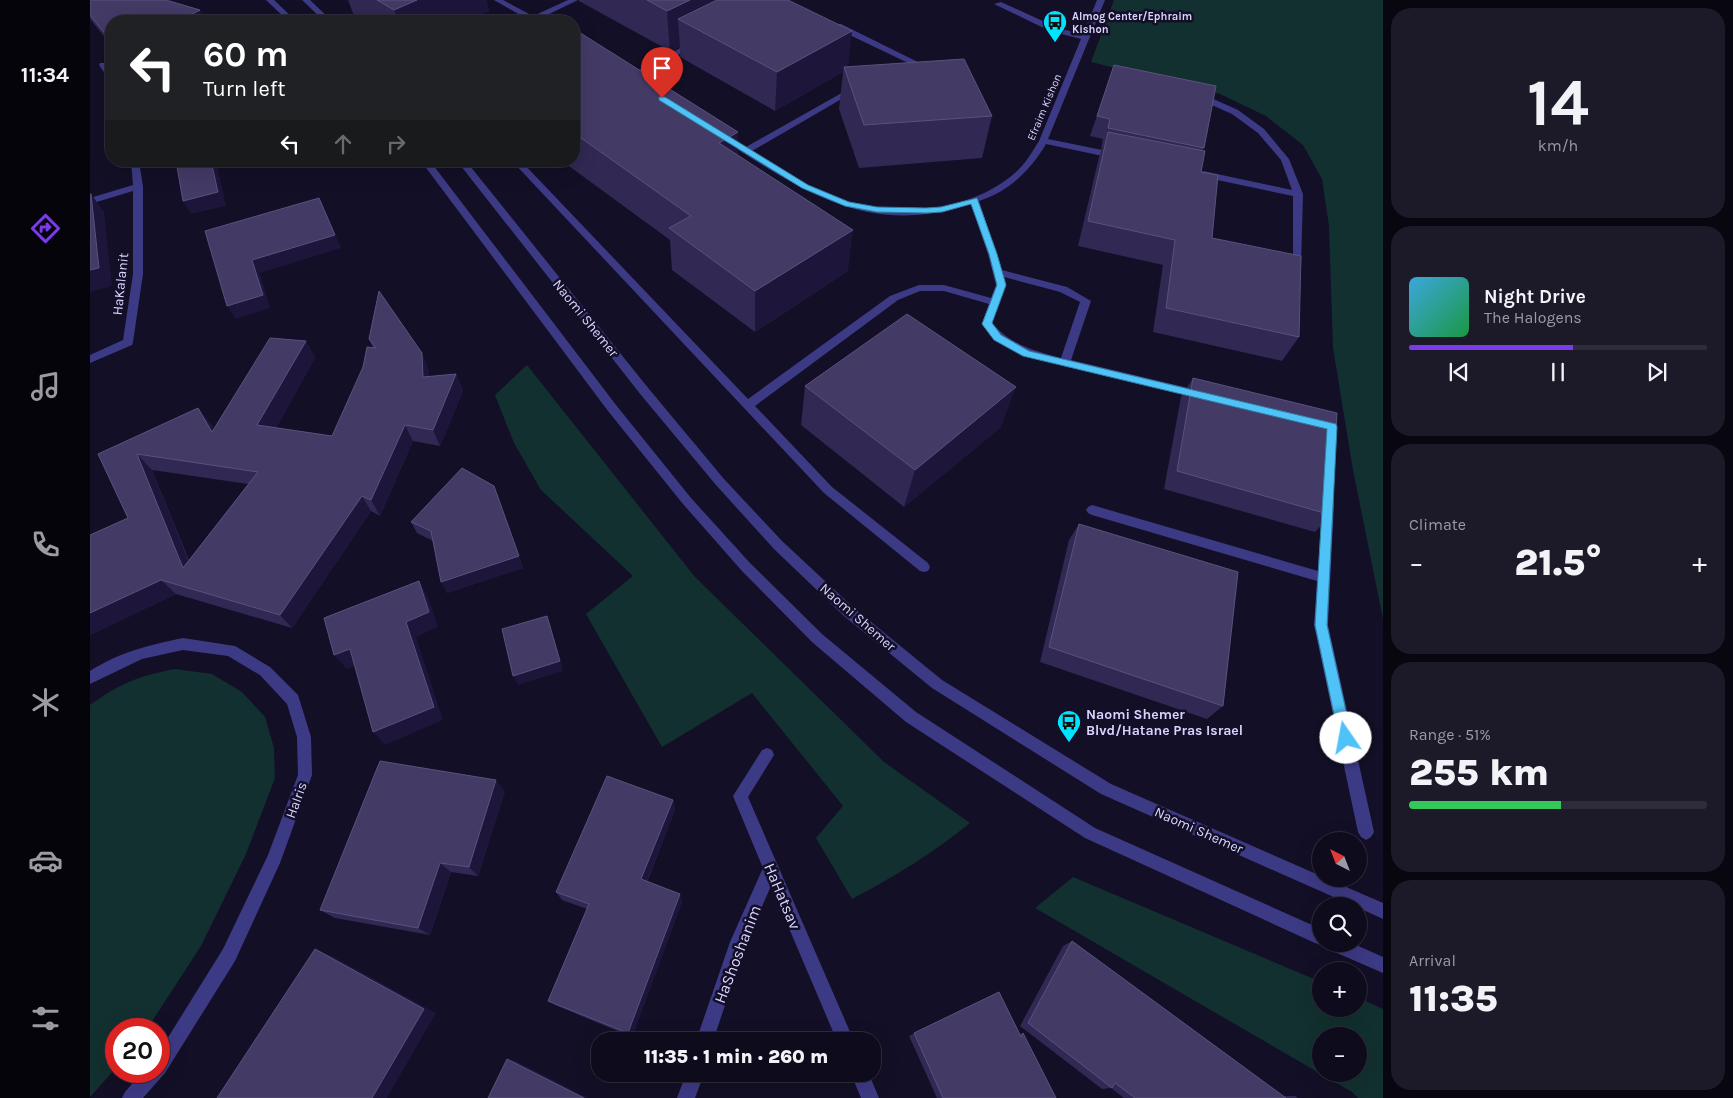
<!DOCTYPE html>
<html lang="en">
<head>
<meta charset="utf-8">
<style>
  body { margin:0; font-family:Karla,sans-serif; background:#1c1929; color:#f1f3f6; height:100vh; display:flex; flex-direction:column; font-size:19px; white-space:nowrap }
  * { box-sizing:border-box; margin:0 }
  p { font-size:16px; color:#9b9ba3 }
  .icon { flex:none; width:28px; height:28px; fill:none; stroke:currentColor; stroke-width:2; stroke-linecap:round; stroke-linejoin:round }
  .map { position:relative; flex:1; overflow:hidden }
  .sheet { display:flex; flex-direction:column; gap:8px; padding:8px; background:#08060f; width:350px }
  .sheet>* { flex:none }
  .banner { position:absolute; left:15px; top:15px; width:475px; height:152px; border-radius:20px; box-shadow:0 5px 20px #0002,0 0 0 1px #2e2b3b; background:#202124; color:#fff; overflow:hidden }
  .needle { width:32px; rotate:318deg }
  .fabs { position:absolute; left:1222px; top:832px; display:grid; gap:10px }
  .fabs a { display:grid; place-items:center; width:55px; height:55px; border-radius:50%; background:#0e0b1c; box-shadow:0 5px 20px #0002,0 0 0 1px #2e2b3b; font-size:25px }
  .speed { position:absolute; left:15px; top:1018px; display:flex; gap:10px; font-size:25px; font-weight:700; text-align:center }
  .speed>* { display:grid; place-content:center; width:65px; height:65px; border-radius:50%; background:#0e0b1c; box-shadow:0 5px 20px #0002,0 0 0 1px #2e2b3b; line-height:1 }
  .speed .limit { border:8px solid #d22; background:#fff; color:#111 }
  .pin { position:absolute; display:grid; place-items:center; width:42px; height:42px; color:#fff; margin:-51px -21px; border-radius:50% 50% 50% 0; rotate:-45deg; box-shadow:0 0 5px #0007 }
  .pin .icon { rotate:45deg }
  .me { position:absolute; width:55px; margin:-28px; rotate:348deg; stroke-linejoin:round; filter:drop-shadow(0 0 4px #0008) }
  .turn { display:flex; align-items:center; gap:18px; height:105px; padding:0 15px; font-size:22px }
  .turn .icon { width:65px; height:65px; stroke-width:2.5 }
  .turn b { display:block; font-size:35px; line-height:42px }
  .lanes { display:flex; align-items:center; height:48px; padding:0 15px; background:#0003; justify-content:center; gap:25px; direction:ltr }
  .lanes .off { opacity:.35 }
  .big { font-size:38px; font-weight:800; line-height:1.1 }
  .sheet .tile { flex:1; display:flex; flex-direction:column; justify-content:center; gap:8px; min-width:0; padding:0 18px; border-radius:20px; background:#1c1929 }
  .sheet .dial { align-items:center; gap:0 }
  .dial b { font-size:65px; line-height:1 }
  .song { display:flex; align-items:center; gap:15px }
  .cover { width:60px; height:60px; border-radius:8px; background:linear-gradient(135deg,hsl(200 70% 55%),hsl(140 70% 35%)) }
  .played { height:5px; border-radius:2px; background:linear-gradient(90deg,#7c3aed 55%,#2e2b3b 55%) }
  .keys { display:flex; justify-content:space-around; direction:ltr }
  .heat { display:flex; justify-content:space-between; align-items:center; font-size:28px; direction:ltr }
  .charge { height:8px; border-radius:4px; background:linear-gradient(90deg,#34c759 51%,#2e2b3b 0) }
  .trip { position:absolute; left:501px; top:1032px; width:290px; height:50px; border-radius:20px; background:#0e0b1c; box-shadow:0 5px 20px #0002,0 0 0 1px #2e2b3b; font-weight:800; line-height:50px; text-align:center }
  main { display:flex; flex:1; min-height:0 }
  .dock { display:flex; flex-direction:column; width:90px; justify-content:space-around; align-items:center; background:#06040b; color:#9b9ba3 }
  .dock .icon { width:35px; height:35px }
  .dock .current { color:#7c3aed }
  .dock b { font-size:22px; color:#f1f3f6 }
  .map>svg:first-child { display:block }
  .green { fill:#12302f; fill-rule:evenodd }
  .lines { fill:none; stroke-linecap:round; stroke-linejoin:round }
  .minor { fill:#3d3a85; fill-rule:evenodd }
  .wall { fill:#312854; fill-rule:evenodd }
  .shaded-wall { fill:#1d163a }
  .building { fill:#433a66; stroke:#5a527e; fill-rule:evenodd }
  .route { fill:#4fc3f7; stroke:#337fa1 }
  .labels { text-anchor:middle; stroke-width:5; stroke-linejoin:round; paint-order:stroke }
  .far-poi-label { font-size:11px; font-weight:bold; fill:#d9d4ff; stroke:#130f26; text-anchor:start }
  .far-street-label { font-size:11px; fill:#d9d4ff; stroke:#130f26 }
  .street-label { font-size:14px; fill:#d9d4ff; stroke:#130f26 }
  .poi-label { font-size:14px; font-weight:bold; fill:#d9d4ff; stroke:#130f26; text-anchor:start }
  .near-street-label { font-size:16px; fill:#d9d4ff; stroke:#130f26 }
</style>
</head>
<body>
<main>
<nav class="dock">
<b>11:34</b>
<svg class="icon current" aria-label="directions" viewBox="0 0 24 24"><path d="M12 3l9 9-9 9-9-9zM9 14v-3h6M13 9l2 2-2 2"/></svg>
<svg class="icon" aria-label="music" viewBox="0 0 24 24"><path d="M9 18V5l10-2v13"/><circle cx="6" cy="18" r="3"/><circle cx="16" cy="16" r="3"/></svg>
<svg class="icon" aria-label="phone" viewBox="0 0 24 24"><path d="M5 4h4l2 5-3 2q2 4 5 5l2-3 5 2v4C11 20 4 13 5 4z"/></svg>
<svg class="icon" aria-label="climate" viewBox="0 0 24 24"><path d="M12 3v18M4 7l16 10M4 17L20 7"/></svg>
<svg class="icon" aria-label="car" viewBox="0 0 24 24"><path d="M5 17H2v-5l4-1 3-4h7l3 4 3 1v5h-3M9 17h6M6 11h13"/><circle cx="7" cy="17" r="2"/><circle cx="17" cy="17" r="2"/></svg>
<svg class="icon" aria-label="filters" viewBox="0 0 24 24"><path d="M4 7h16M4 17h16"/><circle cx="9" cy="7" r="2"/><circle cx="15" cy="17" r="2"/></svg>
</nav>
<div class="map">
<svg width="1293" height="1098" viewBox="0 0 1293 1098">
  <rect width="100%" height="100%" fill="#130f26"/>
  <path class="green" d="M1024 0H1293V619L1263 470 1243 348 1239 226 1232 179 1213 145 1176 116 1130 94 1001 62Z
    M437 365 605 577 794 762 880 823C843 853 804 877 762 899L726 838 753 806 662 693 572 747 496 614 543 576 451 490 424 443 405 395Z
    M85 669 122 674 152 692 175 717 184 748 185 778 156 854 111 946 57 1029H26V1068L0 1097V705C31 683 48 676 85 669Z
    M983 877 1231 982V1009H1269V998L1293 1009V1098H1268L1262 1092 945 908ZM1269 1036V1074H1231V1036Z"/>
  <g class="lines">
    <path class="minor" d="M176 0H184L206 21H198Z
      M212 0H220L242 21H234Z
      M404 0H413L443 16 478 0H488L449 19 450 21H435L437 19Z
      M1007 0H1015L958 139 1027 153 1031 156 1027 159 956 144C940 171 919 191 889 201L912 270 977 287 1001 301 981 360 1111 391 1117 395 1111 399 932 356 904 340 892 324 899 304 854 291H830L808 300 665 406 742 487 838 563 840 567 838 571 834 572 830 571 734 493 422 161H431L658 399 800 296 829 285H854L901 298 906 285 898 254 881 204C778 238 714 191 631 139V135H637L656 147 764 86 768 88 767 90 662 151C689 168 716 186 745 198 801 219 881 213 926 172 936 163 942 152 949 141L991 39 960 31 904 4 911 2 966 27 993 35ZM914 277 970 292 990 302 971 358C945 351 921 345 902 323L916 285Z
      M745 24H751L842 69 835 71 745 28Z
      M600 43 607 45 542 79 535 77Z
      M10 63H16L21 71V78H18L9 65Z
      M1104 93H1110L1148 110 1174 129 1199 159 1213 194 1211 267H1205L1203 265V196L1113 177 1108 174 1113 171 1202 190 1191 160 1168 133 1142 114 1104 97Z
      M41 161H49L53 187V274L43 342 42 345 0 363V355L33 340 43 274V191L0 204V198L43 185Z
      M331 161H340L526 405 601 498 660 563 732 634 826 712 1005 828 1231 929V944H1234L1231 945 1225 943 995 838 816 722 722 642 652 571 593 504 518 411Z
      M367 161H376L559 389 634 479 692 541 764 608 852 680 1021 784 1231 876V879H1238L1293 903V919L1269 908V906H1264L1011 794 842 688 754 616 684 549 626 485 551 395Z
      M1238 499 1242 501 1244 504 1238 625 1284 832 1281 837 1276 840 1271 837 1268 832 1224 625 1227 581 1002 515 998 513 996 510 998 507 1002 505 1228 571 1232 504 1234 501Z
      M93 638 145 646 180 667 208 695 221 737 222 775 190 863 145 961 75 1073 53 1098H32L35 1092 53 1071H69V1052L133 949 178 855 208 775 207 737 197 704 170 675 138 656 93 650 52 659 0 684V671C30 652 59 645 93 638Z
      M677 748 682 750 684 755 658 797 764 1041H747L681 886 656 943 623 1041H606L640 942 673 868 643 796 672 750Z
      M1238 944H1264L1293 957V973L1240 950Z
      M596 1074H614L605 1098H587Z
      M761 1074H779L789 1098H771Z"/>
  </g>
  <path class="wall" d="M0 0 21 21V45L0 19Z
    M258 0H396L399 11 375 21H272L264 16Z
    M489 0H698L758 67 902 116 892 158 769 168 749 109 753 72 685 111 590 57V47L580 51 489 1Z
    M484 29 648 156 758 271 665 332 582 270 580 240 472 161H484Z
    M1024 65 1114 148 1112 151 1111 172 1122 238 1209 337 1192 361 1063 332 1073 265 988 246 1009 157 1012 148H1011L1013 139 1000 136Z
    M279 339 339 370V377L366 374 373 391 350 446 323 441 290 516 281 511 202 628 86 594 0 635 38 518 8 454 121 424 124 429 216 341 225 358 186 428 242 436 283 348ZM62 470 158 484 99 560Z
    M1103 378 1241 515 1225 532 1074 489 1091 397Z
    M715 386 911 427 814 507 711 425Z
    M404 486 433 568 357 593 343 541 327 533 321 522Z
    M989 524 1133 706 1117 719 950 662 979 540Z
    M415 791 388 876 361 872 340 935 245 918 230 910Z
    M583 800 585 810 557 882 592 902 542 1037 465 1005 458 1001 497 909 472 900 466 892Z
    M982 941 1193 1096H1205L1208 1098H1034L1021 1088 1012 1089 930 1026 973 946Z
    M909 992 930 1034 933 1033 966 1098H847L819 1036Z"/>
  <path class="shaded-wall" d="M327 0H396L399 11 375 21H307L304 10Z
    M600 0H652L588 19 590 47 580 51 577 11Z
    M110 10 115 21H89Z
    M762 31 758 69 754 67 753 72 685 111 687 72Z
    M648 132V174L629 143Z
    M121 161H126L136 206 101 214 93 201Z
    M1 194 14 212 22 286 0 292Z
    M229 198 251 248 170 273 180 308 146 319 137 306 162 260Z
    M763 230 758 271 665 332V291Z
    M216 341 225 358 179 442 167 425Z
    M332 353 339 370 340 394 333 377Z
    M366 374 373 391 350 446 343 430Z
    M926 387 911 427 814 507 825 470Z
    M108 408 121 424 134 448 122 432Z
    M315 425 323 441 290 516 281 500Z
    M47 454 62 470 107 582 93 568Z
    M404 486 433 568 357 593 351 582Z
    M272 496 281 511 202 628 190 615Z
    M71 580 86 594 0 635V613Z
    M329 581 338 597 348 627 326 637 353 720 295 745 283 732Z
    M457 616 461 626 473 671 428 685 423 676Z
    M260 649 272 663 257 669 244 655Z
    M406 780 415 791 388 876 379 867Z
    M583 800 585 810 554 888 551 879Z
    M350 863 361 872 340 935 328 928Z
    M590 894 592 902 542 1037 538 1033Z
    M225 949 240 955 346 1013 297 1098H282Z
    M417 1059 426 1061 498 1098H494Z"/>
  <path class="building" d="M0 0H76L110 10 89 21H21V41L0 15Z
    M287 0H327L304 10Z
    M557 0H600L577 11Z
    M627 0H698L762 31 687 72 588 19Z
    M484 29 648 132 629 143 763 230 665 291 579 228 601 216 484 133Z
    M874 59 902 116 774 125 754 67Z
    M1024 65 1126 86 1114 148 1018 128 1020 119 1007 116Z
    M1018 132 1115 151 1111 172 1128 175 1122 238 1211 256 1209 337 1076 308 1085 240 998 221Z
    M86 161H121L128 192 93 201Z
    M0 194H1L9 268 0 270Z
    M229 198 245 235 162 260 173 295 137 306 115 231Z
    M289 291 332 353 333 377 366 374 343 430 315 425 281 500 272 496 190 615 71 580 0 613V535L38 518 8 454 108 408 122 432 180 338 216 341 167 425 242 436 273 367 277 347 286 348 279 339ZM47 454 168 472 93 568Z
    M817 314 926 387 825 470 715 386Z
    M1103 378 1247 413 1241 515 1087 471Z
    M372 468 404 486 429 556 351 582 341 531 321 522Z
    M989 524 1148 572 1133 706 959 647Z
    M329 581 339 612 316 622 344 707 283 732 260 649 244 655 234 618Z
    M457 616 470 661 423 676 412 629Z
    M290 761 406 780 379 867 350 863 328 928 230 910Z
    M517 776 583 800 551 879 590 894 538 1033 458 1001 499 904 466 892Z
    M982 941 1196 1098H1045L1025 1083 1022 1088 938 1023Z
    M225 949 334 1009 282 1098H127Z
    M909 992 931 1037 933 1033 966 1098H853L824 1033Z
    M417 1059 494 1098H398Z"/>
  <path class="route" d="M569 97H575L718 185 759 202 787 207 836 208 851 207 887 198 907 254 916 285 902 323 911 335 939 351 1246 424 1247 427 1237 625 1262 738 1260 742 1256 744 1251 742 1249 738 1225 625 1237 429 933 356 904 340 892 324 907 285 899 254 881 204 852 212 836 213 787 212 755 206 712 188 569 100Z"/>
  <defs>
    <g id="bus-pin" transform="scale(1.25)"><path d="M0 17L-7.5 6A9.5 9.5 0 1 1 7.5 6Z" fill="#00e5ff" stroke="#130f26"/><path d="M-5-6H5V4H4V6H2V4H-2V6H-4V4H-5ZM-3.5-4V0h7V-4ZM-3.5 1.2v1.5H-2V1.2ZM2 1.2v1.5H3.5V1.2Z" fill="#111"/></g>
  </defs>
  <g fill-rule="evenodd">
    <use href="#bus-pin" x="965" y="22"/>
    <use href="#bus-pin" x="979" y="722"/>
  </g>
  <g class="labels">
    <g class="far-poi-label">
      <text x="982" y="20">Almog Center/Ephraim<tspan x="982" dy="13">Kishon</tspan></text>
    </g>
    <g class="far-street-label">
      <text transform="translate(954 107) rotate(-67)" y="4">Efraim Kishon</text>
    </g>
    <g class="street-label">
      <text transform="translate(30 284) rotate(-84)" y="5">HaKalanit</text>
      <text transform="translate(496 318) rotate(51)" y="5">Naomi Shemer</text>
      <text transform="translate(768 617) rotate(41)" y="5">Naomi Shemer</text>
      <text transform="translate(206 800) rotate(-70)" y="5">HaIris</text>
      <text transform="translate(1109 830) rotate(24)" y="5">Naomi Shemer</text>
    </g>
    <g class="poi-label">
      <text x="996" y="719">Naomi Shemer<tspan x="996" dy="16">Blvd/Hatane Pras Israel</tspan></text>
    </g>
    <g class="near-street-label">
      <text transform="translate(693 896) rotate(67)" y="6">HaHatsav</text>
      <text transform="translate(647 954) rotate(-69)" y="6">HaShoshanim</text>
    </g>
  </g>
</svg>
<div class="fabs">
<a><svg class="needle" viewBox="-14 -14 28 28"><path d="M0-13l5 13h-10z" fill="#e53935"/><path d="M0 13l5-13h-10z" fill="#9b9ba3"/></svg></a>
<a><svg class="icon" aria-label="search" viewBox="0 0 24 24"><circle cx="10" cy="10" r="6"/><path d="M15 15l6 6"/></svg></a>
<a>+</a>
<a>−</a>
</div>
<div class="speed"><div class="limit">20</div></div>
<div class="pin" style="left:572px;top:98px;background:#d93025"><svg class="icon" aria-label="arrive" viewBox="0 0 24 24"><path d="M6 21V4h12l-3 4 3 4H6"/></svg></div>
<svg class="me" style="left:1256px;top:738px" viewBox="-20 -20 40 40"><circle r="19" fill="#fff"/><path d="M0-13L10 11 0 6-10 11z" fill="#4fc3f7"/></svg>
<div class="trip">11:35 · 1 min · 260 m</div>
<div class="banner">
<div class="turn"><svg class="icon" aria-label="left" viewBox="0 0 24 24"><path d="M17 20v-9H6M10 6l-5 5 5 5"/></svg><div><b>60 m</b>Turn left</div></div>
<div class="lanes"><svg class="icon" aria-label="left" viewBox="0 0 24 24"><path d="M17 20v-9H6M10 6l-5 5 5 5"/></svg><svg class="icon off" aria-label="ahead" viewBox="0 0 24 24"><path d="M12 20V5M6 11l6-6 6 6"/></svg><svg class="icon off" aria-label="right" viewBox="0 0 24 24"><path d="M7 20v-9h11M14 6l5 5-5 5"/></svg></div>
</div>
</div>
<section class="sheet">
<div class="tile dial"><b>14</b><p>km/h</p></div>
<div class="tile">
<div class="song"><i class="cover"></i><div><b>Night Drive</b><p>The Halogens</p></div></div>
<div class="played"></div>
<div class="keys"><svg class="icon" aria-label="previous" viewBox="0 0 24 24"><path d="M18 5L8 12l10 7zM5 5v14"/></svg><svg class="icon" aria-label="pause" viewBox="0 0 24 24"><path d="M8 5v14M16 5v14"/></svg><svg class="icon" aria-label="next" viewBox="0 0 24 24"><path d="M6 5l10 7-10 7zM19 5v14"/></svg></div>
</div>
<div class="tile"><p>Climate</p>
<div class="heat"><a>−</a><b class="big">21.5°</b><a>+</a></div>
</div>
<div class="tile"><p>Range · 51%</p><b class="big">255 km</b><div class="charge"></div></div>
<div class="tile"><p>Arrival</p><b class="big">11:35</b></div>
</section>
</main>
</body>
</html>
